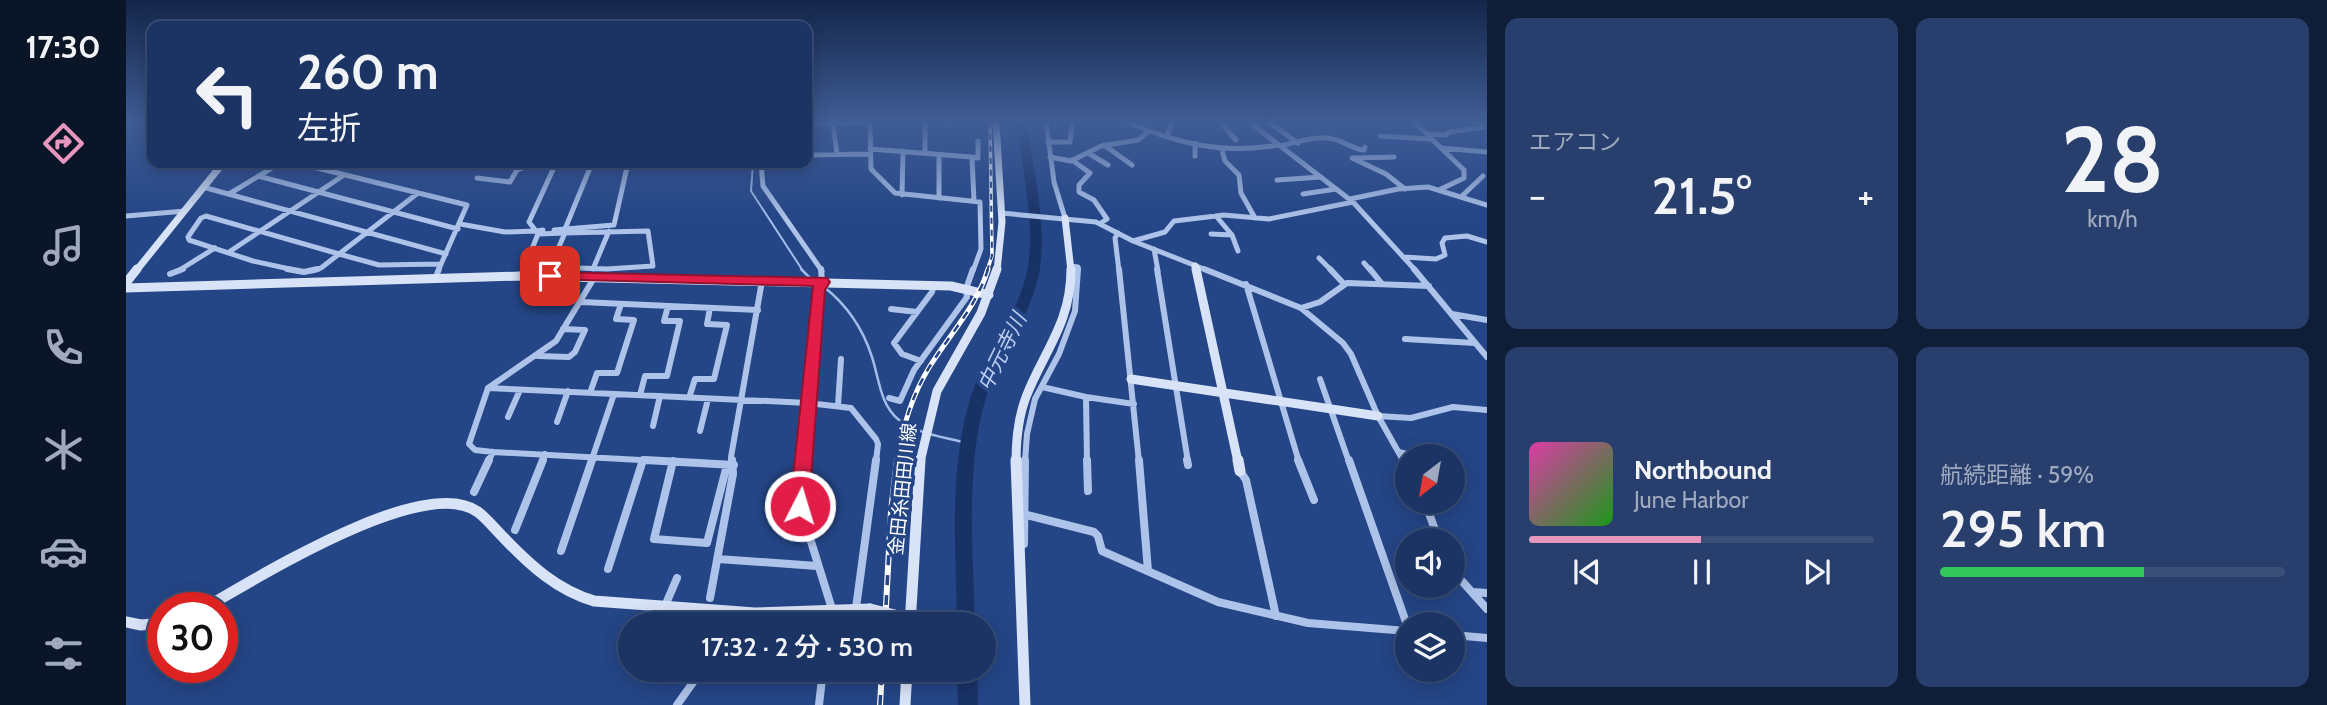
<!DOCTYPE html>
<html lang="ja">
<head>
<meta charset="utf-8">
<style>
  body { margin:0; font-family:Cabin,"Noto Sans JP",sans-serif; background:#283f6d; color:#f1f3f6; height:100vh; display:flex; flex-direction:column; font-size:26px; white-space:nowrap }
  * { box-sizing:border-box; margin:0 }
  p { font-size:23px; color:#a0aabf }
  .icon { flex:none; width:38px; height:38px; fill:none; stroke:currentColor; stroke-width:2; stroke-linecap:round; stroke-linejoin:round }
  .map { position:relative; flex:1; overflow:hidden }
  .details { display:flex; flex-direction:column; gap:18px; padding:18px; background:#0f1d37; width:840px }
  .details>* { flex:none }
  .banner { position:absolute; left:21px; top:21px; width:665px; height:147px; border-radius:14px; box-shadow:0 4px 18px #0003,0 0 0 2px #394f78; background:#1b3464; color:#f1f3f6; overflow:hidden }
  .needle { width:46px; rotate:211deg }
  .controls { position:absolute; left:1269px; top:444px; display:grid; gap:14px }
  .controls a { display:grid; place-items:center; width:70px; height:70px; border-radius:50%; background:#1b3464; box-shadow:0 4px 18px #0003,0 0 0 2px #394f78; font-size:35px }
  .speed { position:absolute; left:21px; top:592px; display:flex; gap:14px; font-size:35px; font-weight:700; text-align:center }
  .speed>* { display:grid; place-content:center; width:91px; height:91px; border-radius:50%; background:#1b3464; box-shadow:0 4px 18px #0003,0 0 0 2px #394f78; line-height:1 }
  .speed .limit { border:10px solid #d22; background:#fff; color:#111 }
  .pin { position:absolute; display:grid; place-items:center; width:60px; height:60px; color:#fff; margin:-30px; border-radius:14px; box-shadow:0 4px 10px #0006 }
  .me { position:absolute; width:77px; margin:-38px; rotate:5deg; stroke-linejoin:round; filter:drop-shadow(0 0 5px #0008) }
  .turn { display:flex; align-items:center; gap:24px; height:147px; padding:0 35px; font-size:32px }
  .turn .icon { width:91px; height:91px; stroke-width:2.5 }
  .turn b { display:block; font-size:49px; line-height:60px }
  .big { font-size:52px; font-weight:600; line-height:1.1 }
  .details .widget { flex:1; display:flex; flex-direction:column; justify-content:center; gap:10px; min-width:0; padding:0 24px; border-radius:14px; background:#283f6d }
  .details .dial { align-items:center; gap:0 }
  .dial b { font-size:91px; line-height:1 }
  .song { display:flex; align-items:center; gap:21px }
  .cover { width:84px; height:84px; border-radius:10px; background:linear-gradient(135deg,hsl(320 70% 55%),hsl(120 70% 35%)) }
  .played { height:7px; border-radius:4px; background:linear-gradient(90deg,#e797bd 50%,#394f78 50%) }
  .keys { display:flex; justify-content:space-around; direction:ltr }
  .heat { display:flex; justify-content:space-between; align-items:center; font-size:38px; direction:ltr }
  .charge { height:10px; border-radius:5px; background:linear-gradient(90deg,#34c759 59%,#394f78 0) }
  .details .tiles { flex:1; display:grid; gap:18px; grid-template-columns:repeat(2,1fr) }
  .trip { position:absolute; left:492px; top:612px; width:378px; height:70px; border-radius:35px; background:#1b3464; box-shadow:0 4px 18px #0003,0 0 0 2px #394f78; font-weight:600; line-height:70px; text-align:center }
  main { display:flex; flex:1; min-height:0 }
  .menu { display:flex; flex-direction:column; width:126px; justify-content:space-around; align-items:center; background:#0b1528; color:#a0aabf }
  .menu .icon { width:49px; height:49px }
  .menu .selected { color:#e797bd }
  .menu b { font-size:32px; color:#f1f3f6 }
  .map>svg:first-child { display:block }
  .lines { fill:none; stroke-linecap:round; stroke-linejoin:round }
  .stream-far1 { stroke:#a2bdea; stroke-width:2 }
  .stream { stroke:#a2bdea; stroke-width:2.5 }
  .river { fill:#193266; fill-rule:evenodd }
  .street-tunnel { stroke:#456198; stroke-width:8; stroke-dasharray:8 4.5; stroke-linecap:butt }
  .street-far2 { stroke:#aec3e9; stroke-width:5 }
  .street-far1 { stroke:#aec3e9; stroke-width:6 }
  .street { stroke:#aec3e9; stroke-width:8 }
  .secondary-far2 { stroke:#d9e3f7; stroke-width:7 }
  .secondary-far1 { stroke:#d9e3f7; stroke-width:9 }
  .secondary { stroke:#d9e3f7; stroke-width:11 }
  .rail-far2-casing { stroke:#fff; stroke-width:3.5 }
  .rail-far1-casing { stroke:#fff; stroke-width:5 }
  .rail-casing { stroke:#fff; stroke-width:6 }
  .rail-far2 { stroke:#244586; stroke-width:2; stroke-dasharray:6; stroke-linecap:butt }
  .rail-far1 { stroke:#244586; stroke-width:2.5; stroke-dasharray:8; stroke-linecap:butt }
  .rail { stroke:#244586; stroke-width:3.5; stroke-dasharray:10; stroke-linecap:butt }
  .secondary-bridge { stroke:#d9e3f7; stroke-width:11 }
  .route { fill:#e11d48; stroke:#92132f; stroke-width:2 }
  .labels { text-anchor:middle; stroke-width:7; stroke-linejoin:round; paint-order:stroke }
  .street-label { font-size:19px; fill:#fff; stroke:#244586 }
  .water-label { font-size:21px; font-style:italic; fill:#bacdf0; stroke:#244586 }
</style>
</head>
<body>
<main>
<nav class="menu">
<b>17:30</b>
<svg class="icon selected" aria-label="directions" viewBox="0 0 24 24"><path d="M12 3l9 9-9 9-9-9zM9 14v-3h6M13 9l2 2-2 2"/></svg>
<svg class="icon" aria-label="music" viewBox="0 0 24 24"><path d="M9 18V5l10-2v13"/><circle cx="6" cy="18" r="3"/><circle cx="16" cy="16" r="3"/></svg>
<svg class="icon" aria-label="phone" viewBox="0 0 24 24"><path d="M5 4h4l2 5-3 2q2 4 5 5l2-3 5 2v4C11 20 4 13 5 4z"/></svg>
<svg class="icon" aria-label="climate" viewBox="0 0 24 24"><path d="M12 3v18M4 7l16 10M4 17L20 7"/></svg>
<svg class="icon" aria-label="car" viewBox="0 0 24 24"><path d="M5 17H2v-5l4-1 3-4h7l3 4 3 1v5h-3M9 17h6M6 11h13"/><circle cx="7" cy="17" r="2"/><circle cx="17" cy="17" r="2"/></svg>
<svg class="icon" aria-label="filters" viewBox="0 0 24 24"><path d="M4 7h16M4 17h16"/><circle cx="9" cy="7" r="2"/><circle cx="15" cy="17" r="2"/></svg>
</nav>
<div class="map">
<svg width="1361" height="705" viewBox="0 0 1361 705">
  <rect width="100%" height="100%" fill="#244586"/>
  <g class="lines">
    <path class="stream-far1" d="M627 163 625 191 677 271"/>
    <path class="stream" d="M675 269 686 280
      M698 287C721 305 737 329 746 357 753 378 754 405 773 420 793 435 821 437 844 444"/>
    <path class="river" d="M891 121H901C906 167 919 213 915 259 911 311 875 348 860 397 839 469 847 550 849 625H831C830 550 822 469 845 396 861 348 897 311 903 259 908 214 895 167 891 121Z
      M831 670H851L852 705H832Z"/>
    <path class="street-tunnel" d="M579 625 582 607"/>
    <path class="street-far2" d="M744 121 745 169 769 193 854 202 855 249 847 271
      M799 121V153
      M817 121H822
      M920 121 928 182 939 218
      M997 121C1052 143 1094 155 1153 145
      M1093 121 1110 140
      M1122 121 1227 202 1290 271
      M1141 121 1172 143
      M1287 121 1338 170V178L1315 189
      M681 123 744 122
      M707 123 711 154
      M1302 134 1320 135 1323 132 1358 127 1347 121
      M1041 136 1047 121
      M1254 136 1305 139
      M922 142H944L946 125
      M1069 143V156
      M978 145 1006 165
      M1154 146C1172 142 1193 134 1211 140 1221 143 1227 149 1238 150L1239 147
      M1316 148 1361 152
      M744 149 846 157 848 201
      M1096 150 1099 161 1113 175 1115 193 1129 218
      M962 153 982 165
      M681 155 744 154
      M813 155V198
      M846 157 852 158V141
      M924 157 945 161 975 146 1012 140 1022 132
      M1268 157 1226 158 1260 174 1279 189
      M946 160 964 173 953 185V192L968 200 981 219 975 223
      M171 163 341 205 312 271
      M635 163 637 186 696 271
      M132 176 332 229
      M351 178 384 182 391 170 400 167 402 163
      M1151 180 1195 177
      M77 187 320 254
      M103 194 154 163
      M1177 194 1210 189
      M776 195 777 151
      M1335 197 1357 176
      M1224 199 1272 189 1302 187 1361 205
      M875 213 970 222 1007 241 1083 271
      M0 216 59 211
      M1090 216 1106 235 1112 251
      M334 224 379 232 410 231 412 234 397 271
      M439 229 466 163
      M417 230 410 231 403 222 430 163
      M428 230 488 225 502 163
      M522 231 527 266 481 269 424 267 439 233Z
      M992 233 989 238 993 271
      M412 234 439 233
      M1085 234 1106 235
      M1007 241 1039 232 1048 221 1098 215 1143 219 1227 202
      M1028 249 1032 271
      M103 252 218 175
      M213 254 253 265 315 264
      M213 254 292 193
      M1278 257 1310 259 1319 255 1316 243 1319 238 1341 236 1361 242
      M1193 258 1206 271
      M1238 263 1245 271
      M945 266 952 267V271
      M467 269 483 231
      M52 271 89 248
      M173 271 127 261 63 240 62 237 75 218 80 216 213 254
      M186 271 195 268 213 254"/>
    <path class="street-far1" d="M161 269 178 272 192 269
      M993 269 1013 462
      M1031 269 1062 462
      M1078 269 1175 308 1217 343 1225 354 1252 416 1278 462
      M1204 269 1218 284
      M1244 269 1256 284
      M1288 269 1361 357
      M44 274 57 269
      M395 276 398 269
      M468 278 430 341 362 388 343 444 349 450 367 452 551 462
      M309 279 313 269
      M1120 284 1173 462
      M455 302 632 310
      M1175 308 1194 302 1221 283 1303 286
      M765 309 791 312
      M1326 314 1361 320
      M1279 339 1349 343
      M412 356 443 357 449 352 459 330 437 329
      M795 361 776 354 768 343 806 292 808 285
      M1194 379 1223 462
      M916 387 960 397
      M362 388 682 403 725 408 750 439 752 444 750 462
      M464 393 471 373H491L508 320 490 319 495 304
      M514 395 519 376H541L554 321H538L542 306
      M563 398 569 379H588L601 325 581 324 584 308
      M763 398 774 401 788 370 841 297 840 289 847 269
      M712 406 715 359
      M1252 416 1285 418 1327 407 1361 410
      M382 417 394 390
      M431 422 442 391
      M527 426 534 396
      M574 431 582 399
      M1273 452 1292 457
      M362 462 367 452
      M416 462 419 454
      M465 462 488 394
      M607 462 605 457 636 281
      M678 462 692 290 696 282 695 269
      M899 462 901 434 909 399 933 354 949 311 952 269
      M961 462 960 397 1008 404"/>
    <path class="street" d="M519 460 608 465
      M678 460 674 506 706 609 702 625
      M961 460 962 491
      M1013 460 1022 571
      M1061 460 1062 465
      M1172 460 1188 500
      M1223 460 1281 625
      M1277 460 1281 467
      M547 461 528 539 581 543 601 465
      M1114 471 1120 480 1150 616
      M348 492 363 460
      M1299 502 1313 541
      M901 515 968 532 972 536 976 551 1092 602 1182 623 1281 631
      M389 530 417 460
      M898 544 899 460
      M435 551 466 460
      M592 559 691 566
      M482 569 517 460
      M1326 570 1361 609
      M1347 592 1361 593
      M584 598 607 474 606 460
      M539 606 551 578
      M730 608 750 460
      M676 625 699 613
      M1326 635 1361 638
      M551 705 568 681 585 670
      M693 705 697 670"/>
    <path class="secondary-far2" d="M870 121 876 222 871 271
      M939 218 945 271
      M1069 266 1070 271
      M10 271 97 163"/>
    <path class="secondary-far1" d="M1070 269 1112 462
      M0 283 11 269
      M0 288 395 276 825 286 863 295
      M1005 379 1252 416
      M794 462 811 391 855 313 871 269
      M890 462C890 440 892 418 900 397 918 351 945 323 945 269"/>
    <path class="secondary" d="M890 460 899 705
      M1112 460 1114 471
      M80 607C132 578 298 473 352 512 361 519 370 530 378 538 405 566 431 590 468 601L629 613 744 609
      M0 622 15 625 37 623
      M784 625 794 460
      M779 705 781 670"/>
    <g class="rail-far2-casing">
      <path id="rail-far2" d="M861 271 866 256 864 121"/>
    </g>
    <g class="rail-far1-casing">
      <path id="rail-far1" d="M771 462C776 428 786 395 804 366 824 334 851 306 862 269"/>
    </g>
    <g class="rail-casing">
      <path id="rail" d="M759 625 765 511 771 460
        M754 705 756 670"/>
    </g>
    <use href="#rail-far2" class="rail-far2"/>
    <use href="#rail-far1" class="rail-far1"/>
    <use href="#rail" class="rail"/>
    <path class="secondary-bridge" d="M744 609 769 615"/>
  </g>
  <linearGradient id="sky" x2="0" y2="1"><stop stop-color="#14264a"/><stop offset="0.55" stop-color="#3f5c95"/><stop offset="1" stop-color="#3f5c95" stop-opacity="0"/></linearGradient>
  <rect width="1361" height="220" fill="url(#sky)"/>
  <path class="route" d="M424 272 701 278 704 282 699 290 683 506 680 512 674 515 667 512 664 506 687 286 419 279V273Z"/>
  <g class="labels">
    <g class="street-label">
      <text transform="translate(776 489) rotate(-84)" y="7">金田糸田田川線</text>
    </g>
    <g class="water-label">
      <text transform="translate(876 352) rotate(-64)" y="7">中元寺川</text>
    </g>
  </g>
</svg>
<div class="controls">
<a><svg class="needle" viewBox="-14 -14 28 28"><path d="M0-13l5 13h-10z" fill="#e53935"/><path d="M0 13l5-13h-10z" fill="#a0aabf"/></svg></a>
<a><svg class="icon" aria-label="sound" viewBox="0 0 24 24"><path d="M4 9h4l5-4v14l-5-4H4zM17 9q2 3 0 6"/></svg></a>
<a><svg class="icon" aria-label="layers" viewBox="0 0 24 24"><path d="M12 4l9 5-9 5-9-5zM3 14l9 5 9-5"/></svg></a>
</div>
<div class="speed"><div class="limit">30</div></div>
<div class="pin" style="left:424px;top:276px;background:#d93025"><svg class="icon" aria-label="arrive" viewBox="0 0 24 24"><path d="M6 21V4h12l-3 4 3 4H6"/></svg></div>
<svg class="me" style="left:674px;top:506px" viewBox="-20 -20 40 40"><circle r="17" fill="#e11d48" stroke="#fff" stroke-width="3"/><path d="M0-11L8 9 0 5-8 9z" fill="#fff"/></svg>
<div class="trip">17:32 · 2 分 · 530 m</div>
<div class="banner">
<div class="turn"><svg class="icon" aria-label="left" viewBox="0 0 24 24"><path d="M17 20v-9H6M10 6l-5 5 5 5"/></svg><div><b>260 m</b>左折</div></div>
</div>
</div>
<section class="details">
<div class="tiles">
<div class="widget"><p>エアコン</p>
<div class="heat"><a>−</a><b class="big">21.5°</b><a>+</a></div>
</div>
<div class="widget dial"><b>28</b><p>km/h</p></div>
<div class="widget">
<div class="song"><i class="cover"></i><div><b>Northbound</b><p>June Harbor</p></div></div>
<div class="played"></div>
<div class="keys"><svg class="icon" aria-label="previous" viewBox="0 0 24 24"><path d="M18 5L8 12l10 7zM5 5v14"/></svg><svg class="icon" aria-label="pause" viewBox="0 0 24 24"><path d="M8 5v14M16 5v14"/></svg><svg class="icon" aria-label="next" viewBox="0 0 24 24"><path d="M6 5l10 7-10 7zM19 5v14"/></svg></div>
</div>
<div class="widget"><p>航続距離 · 59%</p><b class="big">295 km</b><div class="charge"></div></div>
</div>
</section>
</main>
</body>
</html>
